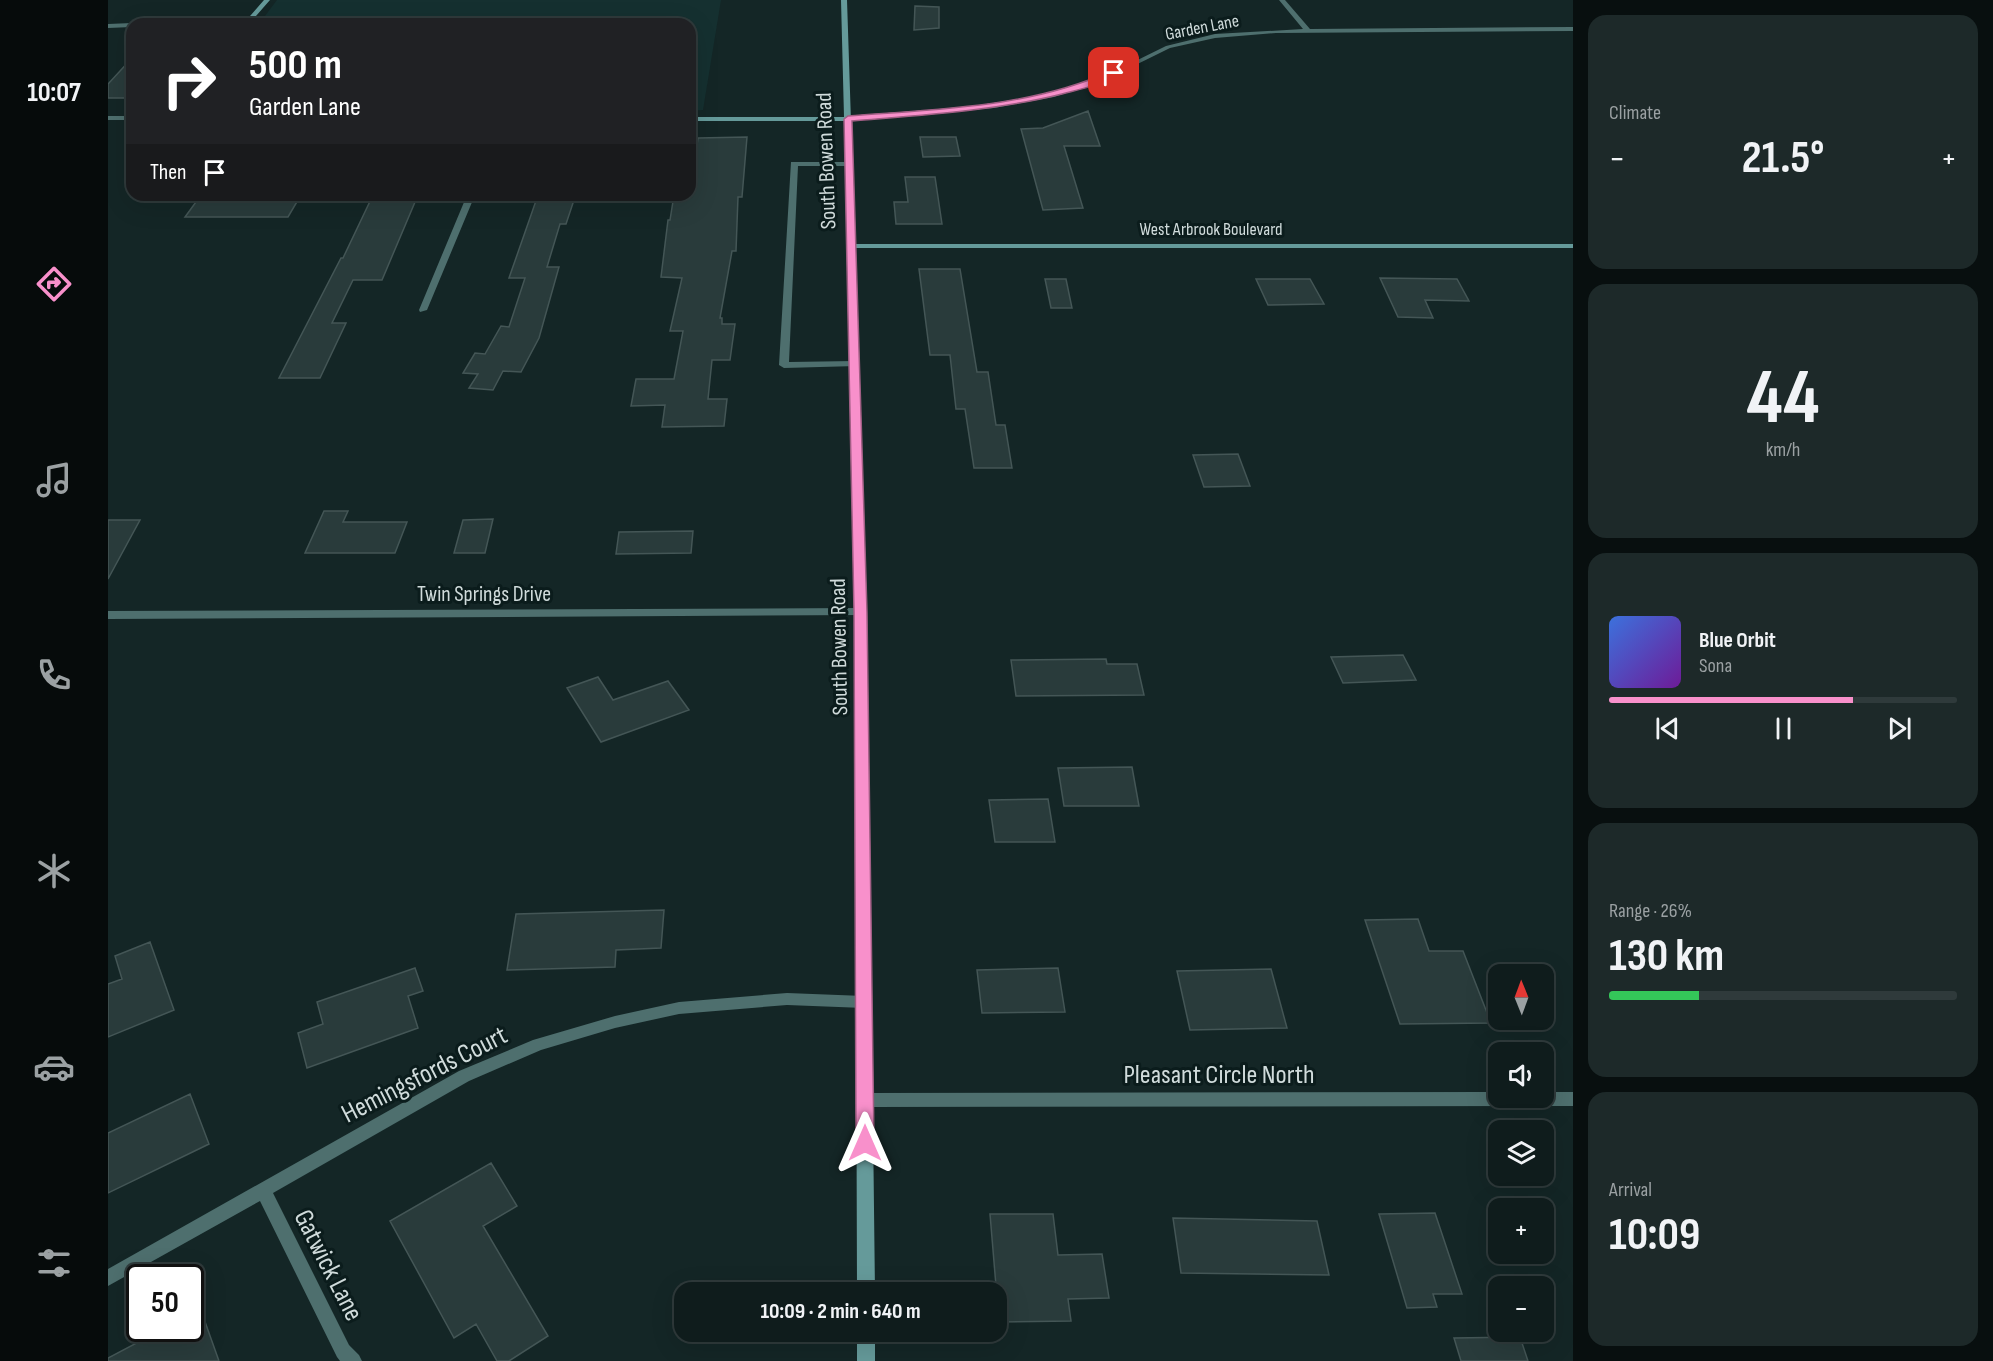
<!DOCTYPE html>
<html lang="en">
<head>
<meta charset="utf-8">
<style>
  body { margin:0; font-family:"Sofia Sans Condensed",sans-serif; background:#1d2929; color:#f1f3f6; height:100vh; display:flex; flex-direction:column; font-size:22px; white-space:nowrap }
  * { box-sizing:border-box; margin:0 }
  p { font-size:20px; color:#9ba1a3 }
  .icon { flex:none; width:33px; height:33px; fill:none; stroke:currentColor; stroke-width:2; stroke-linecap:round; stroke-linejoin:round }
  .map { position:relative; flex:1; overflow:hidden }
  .panel { display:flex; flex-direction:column; gap:15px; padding:15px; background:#080f0f; width:420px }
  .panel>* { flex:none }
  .guide { position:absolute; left:18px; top:18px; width:570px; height:183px; border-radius:18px; box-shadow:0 6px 24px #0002,0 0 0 2px #2f3a3b; background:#202124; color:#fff; overflow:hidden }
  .needle { width:39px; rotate:359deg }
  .fabs { position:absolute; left:1380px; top:964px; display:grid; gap:12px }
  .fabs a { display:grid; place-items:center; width:66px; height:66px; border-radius:12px; background:#0f1c1c; box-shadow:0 6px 24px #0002,0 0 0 2px #2f3a3b; font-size:30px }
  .speed { position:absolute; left:18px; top:1264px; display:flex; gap:12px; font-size:30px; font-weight:700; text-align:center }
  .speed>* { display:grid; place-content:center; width:78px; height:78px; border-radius:50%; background:#0f1c1c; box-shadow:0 6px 24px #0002,0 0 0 2px #2f3a3b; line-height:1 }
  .speed .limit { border:3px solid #111; border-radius:9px; background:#fff; color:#111 }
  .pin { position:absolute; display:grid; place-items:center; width:51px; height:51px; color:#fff; margin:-26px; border-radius:12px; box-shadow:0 3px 9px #0006 }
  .me { position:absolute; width:66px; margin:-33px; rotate:0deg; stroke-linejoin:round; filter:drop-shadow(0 0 4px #0008) }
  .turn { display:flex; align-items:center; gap:21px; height:126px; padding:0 24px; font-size:27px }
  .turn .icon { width:78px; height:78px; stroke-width:2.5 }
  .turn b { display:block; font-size:42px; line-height:51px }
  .then { display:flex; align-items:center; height:57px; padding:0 24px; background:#0003; gap:12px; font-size:22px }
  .big { font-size:45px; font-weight:700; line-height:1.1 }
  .panel .widget { flex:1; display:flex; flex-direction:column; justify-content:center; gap:9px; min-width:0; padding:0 21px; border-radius:18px; background:#1d2929 }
  .panel .dial { align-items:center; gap:0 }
  .dial b { font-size:78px; line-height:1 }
  .song { display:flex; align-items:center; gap:18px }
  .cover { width:72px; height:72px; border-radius:9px; background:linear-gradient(135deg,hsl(220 70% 55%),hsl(280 70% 35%)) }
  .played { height:6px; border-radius:3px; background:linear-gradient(90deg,#f890cb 70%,#2f3a3b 70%) }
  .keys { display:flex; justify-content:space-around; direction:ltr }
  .heat { display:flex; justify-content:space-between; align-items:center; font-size:33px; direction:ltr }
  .charge { height:9px; border-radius:4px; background:linear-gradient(90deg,#34c759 26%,#2f3a3b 0) }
  .trip { position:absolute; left:566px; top:1282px; width:333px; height:60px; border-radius:18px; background:#0f1c1c; box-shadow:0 6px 24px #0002,0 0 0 2px #2f3a3b; font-weight:700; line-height:60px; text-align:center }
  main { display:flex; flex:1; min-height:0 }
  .tabs { display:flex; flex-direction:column; width:108px; justify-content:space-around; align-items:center; background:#060b0b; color:#9ba1a3 }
  .tabs .icon { width:42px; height:42px }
  .tabs .active { color:#f890cb }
  .tabs b { font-size:27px; color:#f1f3f6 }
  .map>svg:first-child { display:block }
  .built { fill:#153030 }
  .building { fill:#293b3b; stroke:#445656; stroke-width:1.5 }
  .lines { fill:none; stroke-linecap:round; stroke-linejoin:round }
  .street { fill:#4e6f6e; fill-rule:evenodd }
  .secondary { fill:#659a9a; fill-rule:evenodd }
  .route { fill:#f890cb; stroke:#a15e84; stroke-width:1.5 }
  .labels { text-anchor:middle; stroke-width:6; stroke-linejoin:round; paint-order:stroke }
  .far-street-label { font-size:18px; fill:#d0dbdb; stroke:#0b1c1c }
  .street-label { font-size:22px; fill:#d0dbdb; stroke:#0b1c1c }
  .near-street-label { font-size:27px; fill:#d0dbdb; stroke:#0b1c1c }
</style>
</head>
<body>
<main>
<nav class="tabs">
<b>10:07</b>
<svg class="icon active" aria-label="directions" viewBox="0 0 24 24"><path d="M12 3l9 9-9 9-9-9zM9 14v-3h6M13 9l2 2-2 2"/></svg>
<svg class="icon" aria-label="music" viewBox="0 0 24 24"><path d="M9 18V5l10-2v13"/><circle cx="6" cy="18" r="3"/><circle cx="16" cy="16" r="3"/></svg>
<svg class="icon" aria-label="phone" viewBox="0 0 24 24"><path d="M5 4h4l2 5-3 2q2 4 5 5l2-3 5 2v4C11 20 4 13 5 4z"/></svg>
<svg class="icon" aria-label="climate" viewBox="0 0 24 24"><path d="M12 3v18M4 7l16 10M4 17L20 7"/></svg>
<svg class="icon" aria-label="car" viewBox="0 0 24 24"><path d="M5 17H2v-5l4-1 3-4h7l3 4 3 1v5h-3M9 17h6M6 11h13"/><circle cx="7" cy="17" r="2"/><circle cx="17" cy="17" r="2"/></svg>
<svg class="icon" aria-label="filters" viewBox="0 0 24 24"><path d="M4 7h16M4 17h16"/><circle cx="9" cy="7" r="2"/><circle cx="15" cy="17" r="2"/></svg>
</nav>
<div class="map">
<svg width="1465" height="1361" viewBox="0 0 1465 1361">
  <rect width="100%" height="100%" fill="#142626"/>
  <path class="built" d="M169 0H613L595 110 582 111V24H151Z"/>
  <path class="building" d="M807 6 831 7V28L806 30Z
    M24 58V98H0V84Z
    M980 111 992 146H956L975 208 935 210 913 129 935 128Z
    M639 137 634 197H630L628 251H624L612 318H614V324H627L622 360H604L600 399H619L616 426 554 427 557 405 523 406 528 379H566L575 331H562L574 278 553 277 560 220H562L566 195H582L590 138Z
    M812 137H848L852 156 815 157Z
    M797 177H827L834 224H788L786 202H800Z
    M93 195H193L180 217H77Z
    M265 195H310L274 280H245L224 323H238L212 378H171L233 258H235Z
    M430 195H460L459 197H467L458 224H452L439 267H451L431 338 413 372 395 371 385 390 361 388 370 374 355 373 367 353 377 354 393 326 401 327 417 278H401Z
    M811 269H852L869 372H880L888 425H897L904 468H866L857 409H848L842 355H822Z
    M1272 278 1349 279 1361 301 1317 300 1325 318 1290 317Z
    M937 279H958L964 308H943Z
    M1148 279H1202L1216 304 1160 305Z
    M1130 454 1142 486 1096 487 1085 455Z
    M216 511H240L235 522H299L287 553H197Z
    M385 519 377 553H346L355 520Z
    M0 520H32L0 579Z
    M585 531 583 553 508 554 511 532Z
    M1295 655 1308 680 1235 683 1223 657Z
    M998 659 999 664H1029L1036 695 908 696 903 660Z
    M490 677 505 700 560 681 581 710 493 742 459 688Z
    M1024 767 1031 806H956L950 768Z
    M940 799 947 842H887L881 800Z
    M556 910 553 948 508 950 507 967 399 970 408 914Z
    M1310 919 1321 951H1355L1383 1023 1292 1024 1257 920Z
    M42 942 66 1010 0 1037V984L14 979 7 956Z
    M307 968 315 991 300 996 310 1028 199 1068 190 1033 215 1024 209 1002Z
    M950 968 957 1012 874 1013 869 970Z
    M1163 969 1179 1028 1082 1030 1069 971Z
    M82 1094 101 1144 0 1193V1133Z
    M383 1163 409 1206 375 1226 440 1336 401 1361H389L368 1324 346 1338 282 1221Z
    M1327 1213 1354 1294H1325L1329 1307 1299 1308 1271 1214Z
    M882 1214H945L950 1255 994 1254 1001 1298 960 1299 963 1321 891 1322Z
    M1065 1218 1209 1221 1221 1275 1073 1273Z
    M85 1288 111 1361H0V1358L55 1329H82V1289Z
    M1412 1337 1420 1361H1353L1346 1338Z"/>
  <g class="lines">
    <path class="street" d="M1171 0H1177L1202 29 1465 27V31L1168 33 1107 38 1062 48 997 80 946 97 886 108 740 121 736 119 740 117 886 104 945 93 993 78 1058 46 1107 34 1195 29Z
      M0 24 24 23 26 24H24V27L0 28Z
      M0 116H24V120H0Z
      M683 162H741L745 164 741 166H690L681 362 746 361 751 364 749 366 676 368 671 365Z
      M359 195H367L319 310 312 312 311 310Z
      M753 608 757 609 759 612 757 615 0 619V611Z
      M679 993 756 996 761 998 763 1002 761 1006 756 1008 679 1005 571 1014 507 1028 433 1050 361 1081 165 1193 241 1345 251 1355 254 1361H232L229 1357 152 1201 0 1286V1269L351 1071 425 1040 507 1016 571 1002Z
      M1390 1092V1098H1436V1092H1465V1106L757 1107 751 1105 749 1100 751 1095 757 1093Z"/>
    <path class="secondary" d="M156 0H162L141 24H135Z
      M733 0H739L747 244H1465V248H747L759 612 767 1293H749L747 612 736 121H582V117H736Z
      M749 1332H767V1361H749Z"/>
  </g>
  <path class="route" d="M1003 71 1010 73C995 85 973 89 954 94 886 111 815 115 744 121L759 612 766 1143 763 1148 757 1151 751 1148 748 1143 746 612 736 119 740 116C828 109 921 108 1003 71Z"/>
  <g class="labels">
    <g class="far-street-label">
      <text transform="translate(1094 27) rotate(-11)" y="6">Garden Lane</text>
      <text x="1103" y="235">West Arbrook Boulevard</text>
    </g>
    <g class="street-label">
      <text transform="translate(717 161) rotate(-92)" y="8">South Bowen Road</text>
      <text x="376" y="601">Twin Springs Drive</text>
      <text transform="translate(730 647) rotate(-91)" y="8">South Bowen Road</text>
    </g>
    <g class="near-street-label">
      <text transform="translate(316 1074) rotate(-27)" y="9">Hemingsfords Court</text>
      <text x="1111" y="1083">Pleasant Circle North</text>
      <text transform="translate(221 1265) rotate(63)" y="9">Gatwick Lane</text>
    </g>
  </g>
</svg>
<div class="fabs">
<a><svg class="needle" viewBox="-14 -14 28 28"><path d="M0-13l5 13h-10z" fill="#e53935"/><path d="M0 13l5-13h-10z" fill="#9ba1a3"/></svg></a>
<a><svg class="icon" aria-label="sound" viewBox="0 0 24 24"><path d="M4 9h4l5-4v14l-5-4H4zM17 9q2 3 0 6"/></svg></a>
<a><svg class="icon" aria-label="layers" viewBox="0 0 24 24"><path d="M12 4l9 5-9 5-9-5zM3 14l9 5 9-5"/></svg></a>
<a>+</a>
<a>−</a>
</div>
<div class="speed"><div class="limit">50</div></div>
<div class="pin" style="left:1006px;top:73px;background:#d93025"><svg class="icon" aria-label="arrive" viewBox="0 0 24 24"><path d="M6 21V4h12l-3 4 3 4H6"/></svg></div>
<svg class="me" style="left:757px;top:1143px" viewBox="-20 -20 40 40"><path d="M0-17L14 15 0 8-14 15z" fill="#f890cb" stroke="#fff" stroke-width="4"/></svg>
<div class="trip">10:09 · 2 min · 640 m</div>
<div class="guide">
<div class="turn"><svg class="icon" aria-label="right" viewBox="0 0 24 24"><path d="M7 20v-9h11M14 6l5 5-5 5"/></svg><div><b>500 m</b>Garden Lane</div></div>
<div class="then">Then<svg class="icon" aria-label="arrive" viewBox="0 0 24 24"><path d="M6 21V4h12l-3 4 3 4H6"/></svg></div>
</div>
</div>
<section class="panel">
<div class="widget"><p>Climate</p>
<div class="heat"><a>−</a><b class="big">21.5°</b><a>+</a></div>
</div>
<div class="widget dial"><b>44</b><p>km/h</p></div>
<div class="widget">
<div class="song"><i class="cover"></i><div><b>Blue Orbit</b><p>Sona</p></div></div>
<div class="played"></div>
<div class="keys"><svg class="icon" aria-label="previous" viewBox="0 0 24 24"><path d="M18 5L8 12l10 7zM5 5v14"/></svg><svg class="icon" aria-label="pause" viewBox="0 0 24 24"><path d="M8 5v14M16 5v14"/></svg><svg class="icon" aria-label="next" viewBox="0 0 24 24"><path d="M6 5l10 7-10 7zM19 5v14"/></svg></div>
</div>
<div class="widget"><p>Range · 26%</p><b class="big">130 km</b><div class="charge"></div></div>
<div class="widget"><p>Arrival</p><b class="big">10:09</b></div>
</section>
</main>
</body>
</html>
